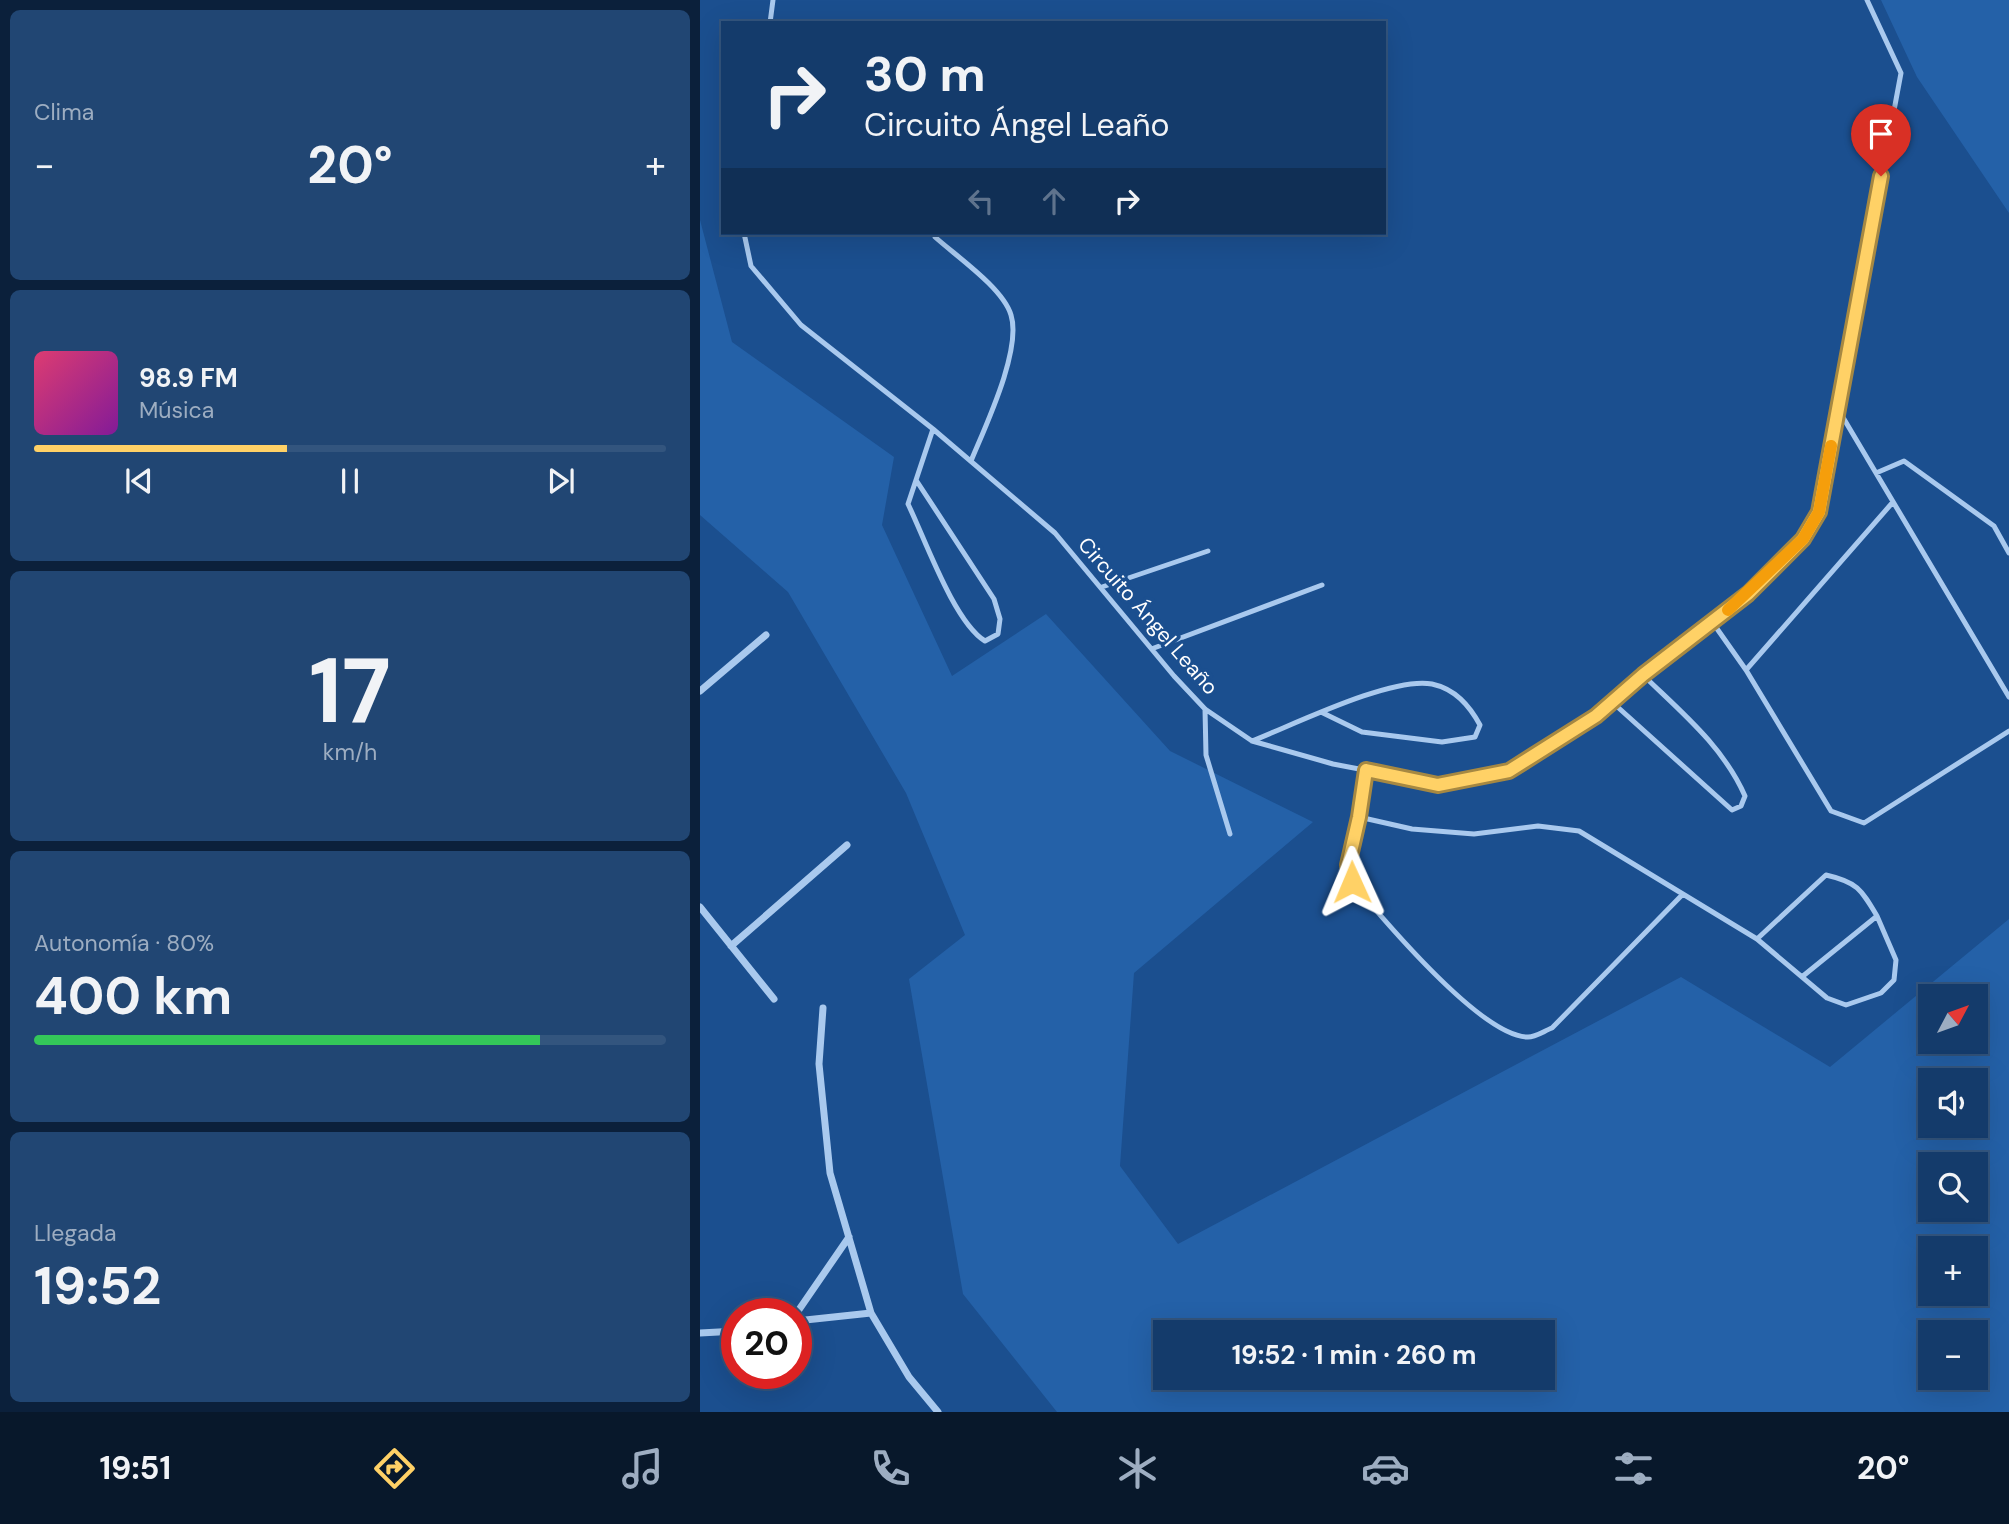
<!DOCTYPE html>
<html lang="es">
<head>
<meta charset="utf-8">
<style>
  body { margin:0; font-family:"DM Sans",sans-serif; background:#214673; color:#f1f3f6; height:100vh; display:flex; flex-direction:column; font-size:26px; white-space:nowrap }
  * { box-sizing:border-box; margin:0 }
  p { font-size:23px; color:#9dadc1 }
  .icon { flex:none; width:38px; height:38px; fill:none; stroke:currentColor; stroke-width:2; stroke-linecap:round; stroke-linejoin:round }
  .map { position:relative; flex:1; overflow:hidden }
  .drawer { display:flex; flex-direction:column; gap:10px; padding:10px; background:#0b203b; width:700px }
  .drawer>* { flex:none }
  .banner { position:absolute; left:21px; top:21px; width:665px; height:214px; border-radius:0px; box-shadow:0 7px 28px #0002,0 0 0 2px #33557e; background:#143b6b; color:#f1f3f6; overflow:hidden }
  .needle { width:46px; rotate:49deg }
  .fabs { position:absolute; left:1218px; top:984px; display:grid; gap:14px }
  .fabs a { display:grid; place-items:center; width:70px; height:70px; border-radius:0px; background:#143b6b; box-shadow:0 7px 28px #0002,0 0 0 2px #33557e; font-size:35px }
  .speed { position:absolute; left:21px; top:1298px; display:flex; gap:14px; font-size:35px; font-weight:700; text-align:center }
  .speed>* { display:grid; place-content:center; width:91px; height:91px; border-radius:50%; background:#143b6b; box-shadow:0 7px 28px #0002,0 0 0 2px #33557e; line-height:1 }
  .speed .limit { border:10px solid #d22; background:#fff; color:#111 }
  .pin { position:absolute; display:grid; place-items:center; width:60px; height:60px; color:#fff; margin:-72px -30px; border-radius:50% 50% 50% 0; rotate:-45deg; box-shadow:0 0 7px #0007 }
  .pin .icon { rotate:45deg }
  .me { position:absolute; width:77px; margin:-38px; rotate:359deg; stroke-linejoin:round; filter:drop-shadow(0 0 5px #0008) }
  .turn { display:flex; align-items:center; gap:24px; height:147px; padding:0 28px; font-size:32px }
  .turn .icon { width:91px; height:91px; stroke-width:2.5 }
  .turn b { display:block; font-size:49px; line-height:60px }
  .lanes { display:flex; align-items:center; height:66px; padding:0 28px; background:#0003; justify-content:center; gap:35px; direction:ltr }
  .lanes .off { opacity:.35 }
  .big { font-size:52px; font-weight:700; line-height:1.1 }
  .drawer .card { flex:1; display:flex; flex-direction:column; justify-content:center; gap:10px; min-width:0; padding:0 24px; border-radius:10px; background:#214673 }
  .drawer .dial { align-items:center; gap:0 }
  .dial b { font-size:91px; line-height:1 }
  .song { display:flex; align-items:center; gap:21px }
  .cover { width:84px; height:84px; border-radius:10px; background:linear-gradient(135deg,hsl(340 70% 55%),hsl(290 70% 35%)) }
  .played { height:7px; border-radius:4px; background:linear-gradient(90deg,#ffd166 40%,#33557e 40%) }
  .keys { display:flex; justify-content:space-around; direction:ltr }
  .heat { display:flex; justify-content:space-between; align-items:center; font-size:38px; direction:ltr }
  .charge { height:10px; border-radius:5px; background:linear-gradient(90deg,#34c759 80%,#33557e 0) }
  .trip { position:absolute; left:453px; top:1320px; width:402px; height:70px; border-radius:0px; background:#143b6b; box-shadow:0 7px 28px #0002,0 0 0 2px #33557e; font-weight:700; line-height:70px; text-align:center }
  .tab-bar { display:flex; height:112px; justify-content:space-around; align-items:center; background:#08182b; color:#9dadc1 }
  .tab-bar .icon { width:49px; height:49px }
  .tab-bar .active { color:#ffd166 }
  .tab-bar b { font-size:32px; color:#f1f3f6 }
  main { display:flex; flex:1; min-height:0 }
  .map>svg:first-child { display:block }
  .green { fill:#2461a8; fill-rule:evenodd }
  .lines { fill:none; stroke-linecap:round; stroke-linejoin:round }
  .lane { stroke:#a9c9ee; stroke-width:5 }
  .street { stroke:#a9c9ee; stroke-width:7 }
  .route-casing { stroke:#a68842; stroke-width:18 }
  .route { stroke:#ffd166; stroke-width:12 }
  .slow { stroke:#f59e0b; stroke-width:12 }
  .labels { text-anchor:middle; stroke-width:7; stroke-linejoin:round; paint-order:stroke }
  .street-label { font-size:21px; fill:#fff; stroke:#1b4f8f }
</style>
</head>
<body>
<main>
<section class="drawer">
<div class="card"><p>Clima</p>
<div class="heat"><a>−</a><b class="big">20°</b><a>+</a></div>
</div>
<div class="card">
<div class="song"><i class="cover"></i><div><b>98.9 FM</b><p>Música</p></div></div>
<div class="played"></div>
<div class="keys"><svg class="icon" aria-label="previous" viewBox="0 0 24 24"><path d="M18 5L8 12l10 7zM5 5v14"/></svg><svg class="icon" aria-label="pause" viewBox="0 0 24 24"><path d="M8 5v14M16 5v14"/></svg><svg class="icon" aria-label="next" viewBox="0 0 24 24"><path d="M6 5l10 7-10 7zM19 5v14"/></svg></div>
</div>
<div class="card dial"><b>17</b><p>km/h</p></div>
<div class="card"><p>Autonomía · 80%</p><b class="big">400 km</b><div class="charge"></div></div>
<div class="card"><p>Llegada</p><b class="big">19:52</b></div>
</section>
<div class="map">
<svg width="1309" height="1412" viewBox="0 0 1309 1412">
  <rect width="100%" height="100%" fill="#1b4f8f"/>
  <path class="green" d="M1181 0H1309V213L1217 77Z
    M0 220 32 342 194 457 182 525 252 676 346 614 470 751 613 822 434 973 420 1166 478 1244 981 977 1130 1067 1309 919V1412H357L263 1294 209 979 265 935 206 793 88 592 0 515ZM1230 996H1276V1041H1230ZM1230 1080H1276V1125H1230ZM1230 1164H1276V1209H1230ZM1230 1248H1276V1293H1230ZM466 1332H844V1377H466ZM1230 1332H1276V1377H1230Z"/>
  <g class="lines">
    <path class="lane" d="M70 23 73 0
      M44 233 51 266 101 325 233 429 355 533 474 676 505 709 552 741 633 764 738 784 809 771 896 716 943 675 1047 594 1103 539 1119 512 1201 73 1167 0
      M234 233 235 237C256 256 303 288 311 315 322 350 285 427 271 461
      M1138 409 1309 697
      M1176 473 1204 461 1294 526 1309 553
      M216 480 208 504C225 539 254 622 285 641L298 634 300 619 294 599 216 480 233 429
      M402 587 508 551
      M1013 623 1046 670 1193 502
      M454 648 622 585
      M1046 670 1131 811 1164 823 1309 731
      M912 702 1032 810 1041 806 1045 796C1023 746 981 712 943 675
      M505 709 506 755 530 834
      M552 741C593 725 692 676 732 684 755 689 769 705 780 725L775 737 742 742 662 732 623 713
      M666 770 659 817 712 829 774 834 838 826 879 831 1057 939 1127 998 1146 1005 1181 993 1194 980 1196 960 1177 916
      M659 817 647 865 652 882C682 918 780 1035 827 1037 834 1038 844 1031 852 1028L982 895
      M1057 939 1126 875C1157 882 1161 889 1177 916L1103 976"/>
    <path class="street" d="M0 691 66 635
      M0 907 74 999
      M31 946 147 845
      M123 1008 119 1064 130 1173 171 1313 209 1377 238 1412
      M96 1314 149 1237
      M96 1321 171 1313
      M0 1333 37 1331"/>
  </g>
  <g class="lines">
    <g class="route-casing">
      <path id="route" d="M652 882 648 865 659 817 666 770 738 785 809 771 896 716 943 675 1048 594 1103 539 1119 512 1181 176"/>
    </g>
    <use href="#route" class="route"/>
    <path class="slow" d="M1028 610 1103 539 1119 512 1131 446"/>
  </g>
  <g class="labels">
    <g class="street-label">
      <text transform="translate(448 616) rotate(49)" y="7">Circuito Ángel Leaño</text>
    </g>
  </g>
</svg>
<div class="fabs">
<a><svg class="needle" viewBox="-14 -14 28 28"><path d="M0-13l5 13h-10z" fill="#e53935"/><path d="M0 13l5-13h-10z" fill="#9dadc1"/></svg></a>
<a><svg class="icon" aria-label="sound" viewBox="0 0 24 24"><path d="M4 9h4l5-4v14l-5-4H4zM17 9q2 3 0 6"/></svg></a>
<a><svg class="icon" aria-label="search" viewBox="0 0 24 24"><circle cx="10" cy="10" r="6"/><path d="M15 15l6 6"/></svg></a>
<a>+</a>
<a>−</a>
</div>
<div class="speed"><div class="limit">20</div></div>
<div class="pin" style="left:1181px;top:176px;background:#d93025"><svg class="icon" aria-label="arrive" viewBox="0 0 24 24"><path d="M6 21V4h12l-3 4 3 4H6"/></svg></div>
<svg class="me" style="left:652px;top:882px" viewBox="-20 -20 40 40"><path d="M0-17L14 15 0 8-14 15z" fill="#ffd166" stroke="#fff" stroke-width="4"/></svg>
<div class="trip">19:52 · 1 min · 260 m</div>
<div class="banner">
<div class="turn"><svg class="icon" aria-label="right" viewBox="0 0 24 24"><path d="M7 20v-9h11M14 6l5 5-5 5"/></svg><div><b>30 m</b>Circuito Ángel Leaño</div></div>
<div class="lanes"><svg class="icon off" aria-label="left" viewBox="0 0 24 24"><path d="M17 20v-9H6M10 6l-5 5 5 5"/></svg><svg class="icon off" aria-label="ahead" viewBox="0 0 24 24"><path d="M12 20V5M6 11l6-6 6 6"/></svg><svg class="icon" aria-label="right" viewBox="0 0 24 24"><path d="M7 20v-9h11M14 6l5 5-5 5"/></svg></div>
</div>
</div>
</main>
<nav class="tab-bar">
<b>19:51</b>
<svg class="icon active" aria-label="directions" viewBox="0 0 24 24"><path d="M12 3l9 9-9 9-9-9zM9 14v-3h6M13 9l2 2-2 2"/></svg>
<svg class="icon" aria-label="music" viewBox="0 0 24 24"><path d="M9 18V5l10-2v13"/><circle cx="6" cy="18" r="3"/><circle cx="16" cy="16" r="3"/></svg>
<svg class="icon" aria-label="phone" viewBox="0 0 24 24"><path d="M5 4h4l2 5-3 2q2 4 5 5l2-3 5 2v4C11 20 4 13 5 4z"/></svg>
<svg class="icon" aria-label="climate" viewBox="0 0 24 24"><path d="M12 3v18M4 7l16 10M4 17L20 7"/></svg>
<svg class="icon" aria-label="car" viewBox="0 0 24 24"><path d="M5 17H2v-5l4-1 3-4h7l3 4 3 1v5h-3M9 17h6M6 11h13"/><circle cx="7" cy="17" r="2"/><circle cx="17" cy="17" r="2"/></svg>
<svg class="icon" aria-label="filters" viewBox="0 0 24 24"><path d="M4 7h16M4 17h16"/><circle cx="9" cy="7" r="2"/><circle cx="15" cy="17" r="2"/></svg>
<b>20°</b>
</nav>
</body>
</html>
